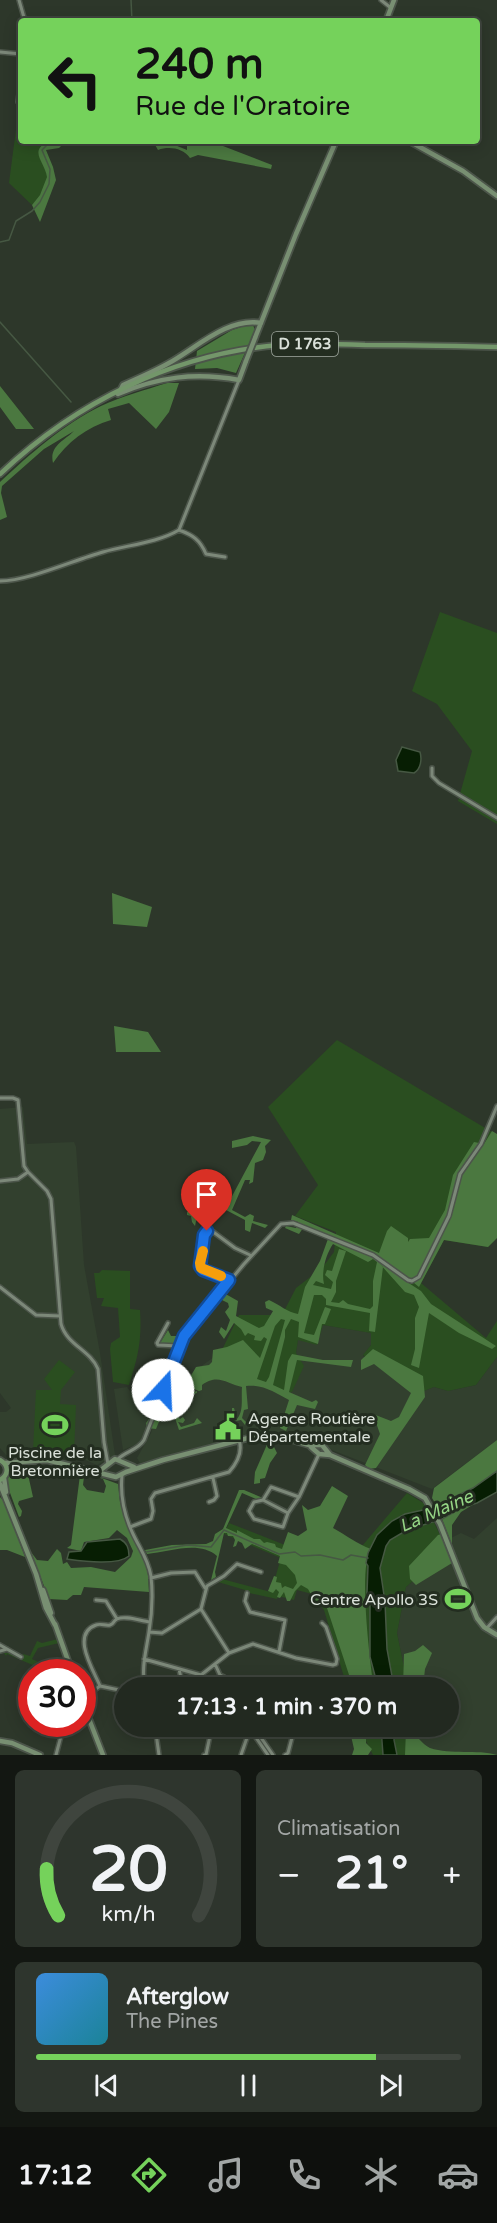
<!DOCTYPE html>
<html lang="fr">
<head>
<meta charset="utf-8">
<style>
  body { margin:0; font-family:"Varela Round",sans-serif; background:#2e352d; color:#f1f3f6; height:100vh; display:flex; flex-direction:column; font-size:22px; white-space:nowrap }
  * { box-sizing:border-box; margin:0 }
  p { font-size:20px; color:#a2a6a5 }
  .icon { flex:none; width:33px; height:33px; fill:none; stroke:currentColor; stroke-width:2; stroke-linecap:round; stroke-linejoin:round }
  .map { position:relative; height:1755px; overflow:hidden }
  .panel { display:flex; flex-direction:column; gap:15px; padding:15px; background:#131712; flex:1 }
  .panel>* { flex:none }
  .top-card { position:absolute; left:18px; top:18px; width:462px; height:126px; border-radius:6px; box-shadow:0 3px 15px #0003,0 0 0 2px #3f453e; background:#75d25b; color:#111; overflow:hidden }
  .speed { position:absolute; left:18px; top:1659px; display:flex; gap:12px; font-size:30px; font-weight:700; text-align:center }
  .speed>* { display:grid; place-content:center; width:78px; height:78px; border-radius:50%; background:#222920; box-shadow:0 3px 15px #0003,0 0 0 2px #3f453e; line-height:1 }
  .speed .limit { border:9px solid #d22; background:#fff; color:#111 }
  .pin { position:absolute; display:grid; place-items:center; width:51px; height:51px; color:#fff; margin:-62px -26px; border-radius:50% 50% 50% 0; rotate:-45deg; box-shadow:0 0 6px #0007 }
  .pin .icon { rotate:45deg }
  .me { position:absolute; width:66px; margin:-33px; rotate:20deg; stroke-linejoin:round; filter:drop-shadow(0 0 4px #0008) }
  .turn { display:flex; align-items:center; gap:21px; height:126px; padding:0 18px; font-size:27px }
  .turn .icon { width:78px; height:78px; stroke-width:2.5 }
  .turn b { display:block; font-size:42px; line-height:51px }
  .big { font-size:45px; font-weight:700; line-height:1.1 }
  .panel .card { flex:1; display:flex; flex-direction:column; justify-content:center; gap:9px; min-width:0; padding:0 21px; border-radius:9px; background:#2e352d }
  .panel .dial { align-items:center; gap:0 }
  .dial svg { height:156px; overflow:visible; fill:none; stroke:#3f453e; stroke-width:7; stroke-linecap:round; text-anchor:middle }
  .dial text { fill:#f1f3f6; stroke:none }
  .song { display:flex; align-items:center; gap:18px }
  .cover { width:72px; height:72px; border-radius:9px; background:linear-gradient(135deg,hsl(210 70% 55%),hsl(190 70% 35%)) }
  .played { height:6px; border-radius:3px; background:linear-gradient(90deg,#75d25b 80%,#3f453e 80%) }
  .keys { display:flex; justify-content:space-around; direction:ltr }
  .heat { display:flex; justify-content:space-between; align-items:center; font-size:33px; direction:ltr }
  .panel .tiles { flex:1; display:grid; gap:15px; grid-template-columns:1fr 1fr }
  .card:last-child { grid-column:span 2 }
  .trip { position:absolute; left:114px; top:1677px; width:345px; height:60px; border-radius:30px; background:#222920; box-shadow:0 3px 15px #0003,0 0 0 2px #3f453e; font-weight:700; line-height:60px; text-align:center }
  .tabs { display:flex; height:96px; justify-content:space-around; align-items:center; background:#0e100d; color:#a2a6a5 }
  .tabs .icon { width:42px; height:42px }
  .tabs .selected { color:#75d25b }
  .tabs b { font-size:27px; color:#f1f3f6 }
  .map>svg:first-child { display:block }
  .built { fill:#32402e }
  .green { fill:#2a4e20 }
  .forest { fill:#4b7840; fill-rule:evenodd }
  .water { fill:#071e03; stroke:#465843; stroke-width:1.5 }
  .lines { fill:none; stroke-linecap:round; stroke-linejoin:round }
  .stream { stroke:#465843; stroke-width:1.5 }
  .street-casing { stroke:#4c554a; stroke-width:6 }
  .secondary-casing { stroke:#4c554a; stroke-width:8 }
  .primary-casing { stroke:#4c554a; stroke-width:8 }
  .street { stroke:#7c8879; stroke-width:3 }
  .secondary { stroke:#788f72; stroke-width:4.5 }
  .primary { stroke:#73966a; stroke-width:4.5 }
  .secondary-bridge-casing { stroke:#4c554a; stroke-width:8; stroke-linecap:butt }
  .secondary-bridge { stroke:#788f72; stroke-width:4.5 }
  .route-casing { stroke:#114b97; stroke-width:15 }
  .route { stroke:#1a73e8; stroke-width:10 }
  .slow { stroke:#f59e0b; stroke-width:10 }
  .labels { text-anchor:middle; stroke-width:6; stroke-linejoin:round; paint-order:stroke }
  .shield { fill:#232d20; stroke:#a3aba2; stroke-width:1.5 }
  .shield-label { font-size:15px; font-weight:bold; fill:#dae1d9 }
  .poi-label { font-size:16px; fill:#dae1d9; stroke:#232d20; text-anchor:start }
  .water-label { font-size:18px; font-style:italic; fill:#95d585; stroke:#232d20 }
</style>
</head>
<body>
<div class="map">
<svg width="497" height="1755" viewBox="0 0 497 1755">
  <rect width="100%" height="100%" fill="#2d372a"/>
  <path class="built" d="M23 1107 27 1144 74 1142 76 1147 84 1265 100 1353 115 1455 97 1465 74 1455 34 1453 20 1457 11 1456 6 1455 0 1448V1412H6L11 1408 0 1393V1109Z
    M323 1325 372 1333 371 1345 363 1356 418 1393 434 1387 448 1391 476 1385 497 1357V1440L432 1489 301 1438 279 1433H258L140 1463 137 1458 151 1433 161 1395 221 1352 296 1353 298 1339Z
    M127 1387 130 1391 154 1396 151 1416 146 1423 147 1428 140 1443 123 1450 114 1389Z
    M497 1518V1755H414L413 1727 448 1726V1688L408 1687 397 1633 406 1587 436 1561 447 1540 461 1533 474 1539Z"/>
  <path class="green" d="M19 106 21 107V141H52L41 146C39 165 45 160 47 174 49 185 39 197 32 205L9 183Z
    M440 612 497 633V824L458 801 472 751 437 704 412 691Z
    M337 1040 497 1135V1238L488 1247 444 1240 421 1283 486 1338 497 1321V1357L476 1385 448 1391 434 1387 419 1393 363 1355 371 1345V1333L323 1325 317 1345 298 1340 296 1353 304 1366 292 1392C270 1399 237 1365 221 1352L239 1315H282L296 1288 322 1268 334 1252 336 1232 295 1216 318 1185 268 1107Z
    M102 1270 130 1271V1309L140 1310C142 1341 138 1357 129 1385L113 1382 110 1349 111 1343 120 1337 118 1308 101 1306 104 1298H97L94 1273H99Z
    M59 1360 75 1372 61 1390 60 1404 76 1405 74 1453 33 1451 36 1390H52L44 1379Z
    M407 1493 425 1504 445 1545 436 1561 406 1587 397 1633 408 1687H347L324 1610 312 1594 297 1590 294 1600 278 1596 277 1599 245 1592V1590L218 1582 222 1579 271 1592 281 1558 224 1534 229 1523 285 1545 362 1546Z
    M58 1639 59 1643 38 1648 32 1659 60 1672H49L7 1654 6 1656 4 1653H12L21 1658 23 1654 30 1656 37 1641 42 1643Z
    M359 1727H413L414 1755H373Z"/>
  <path class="forest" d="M50 141H66L59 148 46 150 53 167 56 180 40 222 32 205 40 195 47 177C45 162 27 150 50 141Z
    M153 141H163V144L170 143 187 150V141H210L272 165 271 169 198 155 190 158C183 148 169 146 158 150L154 143 152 144Z
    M247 325H253L255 330 236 373 217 368 195 369 197 351 232 330Z
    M167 383H179L169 412 156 429 129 403 108 409 111 420C87 427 67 442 53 463 49 446 64 441 74 431L44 449 2 486 1 493 7 517 0 520V482C30 454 64 424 101 406 122 396 145 390 167 383Z
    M0 386 34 429H16L0 407Z
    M112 893 152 907 147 927 113 924Z
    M114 1026 148 1032 161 1052H116Z
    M492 1131 497 1134V1238L488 1247 444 1240 419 1287 394 1267 404 1280 421 1291 431 1304 496 1346 492 1349 459 1333 429 1313 419 1368 411 1365 415 1349V1318L419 1307 414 1295 405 1292 380 1264 383 1267 375 1332 369 1331 370 1313 326 1305V1299L322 1295H314L304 1333 314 1335 325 1307 331 1309 325 1324H322L318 1344 298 1337 299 1322 291 1319 285 1330V1337L273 1385 284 1390 288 1361 292 1354 323 1360H353L351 1367 297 1360 289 1392 312 1402 316 1400 318 1402 315 1409 297 1405 286 1431 280 1428 289 1400C276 1393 262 1384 246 1386L248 1409 244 1410 242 1418 246 1422 245 1425 241 1420 236 1421 232 1415V1408H234L237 1419C244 1411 241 1398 242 1387 227 1384 218 1373 202 1385V1390L199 1391 192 1388 191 1384 177 1388V1397L197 1391V1393L172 1400 176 1408 177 1416 180 1419 183 1417 185 1420 183 1423 178 1422 181 1427 194 1423 197 1418 202 1423 179 1430 175 1418 171 1417 168 1400 156 1429 147 1428 146 1423 151 1416 154 1397 141 1394 147 1379 137 1373 139 1370 151 1376 153 1382 151 1389 158 1390 166 1367 171 1374 181 1346 176 1344 160 1343 168 1330 171 1336H179L184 1327 187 1329 182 1335 188 1337 190 1341 180 1356 172 1385 176 1383 181 1372H185L184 1379H189L196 1367 209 1365 212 1362 213 1350 227 1347 243 1340 260 1358 267 1339 264 1337 261 1341 254 1340 255 1336 248 1333 245 1336 241 1329 234 1323 224 1339 219 1332 221 1327 226 1331 230 1320 225 1312 229 1307 228 1303 222 1300 216 1307 213 1305 222 1292 238 1301 236 1316 259 1328 264 1326 273 1311 266 1308 265 1302 269 1300C280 1305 287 1312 298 1314L305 1287 320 1261 329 1236 305 1225 299 1234 285 1228 286 1226 296 1228 298 1222 291 1220 292 1215 379 1253 387 1231 391 1226 408 1238V1242L410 1239 429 1238 445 1210 453 1175 474 1142 484 1144ZM333 1244 368 1262 373 1259 377 1262 373 1281V1306L370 1309 348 1304 343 1300 339 1303 331 1302 336 1292V1281L346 1251 339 1249 332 1271 327 1270 325 1275 333 1282 331 1289 313 1285 316 1281 324 1284C321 1272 326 1254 333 1244ZM281 1319 285 1320 269 1377 266 1382 257 1379 275 1326Z
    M253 1136 271 1140 265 1146 266 1152 263 1160 255 1163 253 1182 249 1184 250 1180H245L232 1210 245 1217 250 1214 254 1216 253 1221 268 1225 265 1228 252 1223 250 1232 245 1230V1220L226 1210 210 1216H204L202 1211 198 1212 195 1226 192 1222 191 1216 187 1215V1212L193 1210 199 1203 206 1210 216 1208 220 1203 204 1195 205 1192 230 1200 261 1142 252 1141 247 1145 232 1148V1141Z
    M373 1349 423 1376 425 1397 376 1468 369 1469 365 1465 380 1434 373 1414 391 1421 399 1417 411 1393 374 1364 361 1370V1360Z
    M269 1440 274 1441V1447L277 1453 270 1463 265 1478 260 1479V1483L254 1484 255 1472Z
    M497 1440V1490L461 1512 452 1525V1545L437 1506 432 1498 434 1488Z
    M17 1466 19 1470H27L33 1497 19 1501 18 1504 22 1511 21 1516 19 1517 6 1482 13 1469Z
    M77 1469 118 1484 120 1502 128 1527 144 1557 148 1575 149 1592 84 1587 81 1595H73L67 1600 49 1599 31 1552 37 1560 48 1561 57 1549 61 1553 63 1564 67 1562 71 1568 91 1567 115 1572 131 1557 133 1551 127 1538 117 1530 109 1538 84 1542 81 1551 67 1548 71 1545 80 1475 84 1477 83 1485 87 1490 104 1493 106 1486 103 1479Z
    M332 1486 348 1496 333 1528C346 1535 357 1544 371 1549 358 1566 370 1660 373 1683L366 1687H353L326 1605 321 1602 316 1604 308 1589 301 1585 295 1591 290 1601H287L284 1592 280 1598 277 1597 279 1592 276 1589 273 1593 268 1591 274 1576 277 1577 276 1582 281 1583 282 1588 285 1586 293 1589 297 1583 295 1575 286 1565 278 1563 280 1556 252 1544 245 1549 242 1543 238 1541 236 1546 233 1547 235 1540 233 1536H228L227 1533H224L215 1572 216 1577 211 1580 217 1556C199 1540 169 1552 147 1554L145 1550 172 1545 206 1544 213 1541 215 1534 223 1529 239 1490H244L263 1498 256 1499 242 1493 226 1528 237 1533V1530L254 1539H260L264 1543 267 1542 275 1544 276 1547 282 1549 288 1532 298 1536 307 1530 302 1505 308 1510 320 1506Z
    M0 1497 5 1502 25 1557 7 1550H0Z
    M442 1534 452 1563 416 1585 410 1579 409 1566 438 1535Z
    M423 1645 432 1653 425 1669 423 1687H403L404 1654 415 1651Z
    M349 1727H360L366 1733V1743L372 1749 368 1755H352L354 1749Z
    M410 1728C416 1735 422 1744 430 1748 451 1755 477 1749 497 1755H405L406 1730Z"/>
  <path class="water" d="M402 747 420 752C422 759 421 769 414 773L398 771 396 760Z
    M497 1471V1492L477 1503 461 1508 442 1519 407 1530 390 1540 386 1546 380 1568 385 1602 387 1649 394 1687H378L370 1657V1601L367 1593 368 1566 366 1563 368 1553 377 1535 392 1521 405 1514 432 1508 473 1488Z
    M120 1539C127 1543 129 1548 129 1556 117 1566 82 1561 67 1559L69 1552 81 1551 87 1542Z
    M381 1727H395L394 1740 397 1755H383Z"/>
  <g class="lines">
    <path class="stream" d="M131 0 132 21
      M0 242 9 240 16 221 32 211 40 202 49 184 50 169 42 150 47 145 60 141
      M0 322 71 402
      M146 1552 187 1545 211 1547 224 1530 279 1554 295 1552 301 1556 320 1555 343 1560 351 1555 368 1558"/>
    <g class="street-casing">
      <path id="street" d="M19 0 25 21
        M381 0 391 8
        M0 52 21 54
        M18 102 21 79
        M179 530C193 535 200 540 206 554L225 557
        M0 581C28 581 74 560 103 552 127 545 157 543 179 530L239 380
        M432 768V776L439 783 497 818
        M0 1098H13L18 1100 24 1166 28 1172 47 1191 51 1199 61 1324C67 1345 90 1350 98 1369L104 1442 108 1464
        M0 1181 18 1179 28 1172
        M229 1280 203 1270 200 1266 206 1232 212 1231 235 1248 250 1255
        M0 1287 36 1315 60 1316
        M168 1323 157 1343 158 1345 179 1346
        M118 1459C126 1451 138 1450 144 1440L184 1336 244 1264 281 1224 293 1223 373 1255 408 1280 412 1281 419 1277 449 1216 460 1174 481 1144 497 1106
        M122 1475C120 1495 124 1515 133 1534 140 1549 148 1559 151 1576 153 1595 152 1614 149 1632 146 1652 141 1668 145 1688
        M299 1497 271 1487 263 1500 254 1502 249 1511 254 1519 283 1527 288 1513 299 1497 319 1454
        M263 1500 288 1513
        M209 1502 214 1500 217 1496 213 1478
        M130 1527 151 1519 153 1511 151 1499 155 1493 229 1472C237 1463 243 1452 239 1440
        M151 1578 171 1573 195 1572 205 1588
        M247 1593 245 1601 250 1612 285 1620 279 1652
        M96 1600 106 1601 117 1619
        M486 1629 497 1617
        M149 1632 162 1633 201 1609
        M0 1645 21 1657
        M0 1651 7 1649
        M229 1653 201 1609 207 1586 224 1576 237 1564 261 1572
        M144 1659 201 1675
        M215 1664 220 1675 224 1677
        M179 1669 183 1687
        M201 1675 229 1653 253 1644 296 1658 333 1665 336 1664 337 1659 326 1627 322 1623
        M201 1675 207 1688
        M319 1682 320 1688
        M124 1691 100 1686C94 1671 70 1634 96 1625 101 1623 105 1626 110 1625 115 1623 112 1622 117 1619 126 1615 140 1621 150 1622
        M83 1703 86 1696 100 1686
        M155 1726 159 1755
        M248 1726 268 1755
        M253 1726 273 1755
        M210 1734 183 1732 182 1728 211 1729
        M56 1755 61 1736
        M204 1755H206L212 1726
        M241 1755 250 1729
        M285 1755 288 1753 295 1726"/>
    </g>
    <g class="secondary-casing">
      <path id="secondary" d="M386 21 394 0
        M409 141 463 171 497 196
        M255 338 296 234 336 141
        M121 389 123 385C139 378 155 371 169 363 196 348 228 317 261 323
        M118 394C158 377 195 372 239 380L246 361
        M311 1447 319 1454 330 1455
        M5 1463 47 1460 116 1477 126 1472 163 1460 256 1436H278L309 1445H322L330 1455 409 1489 425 1498 440 1524 477 1618 484 1627 497 1635
        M95 1471 102 1469 115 1459 134 1467
        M4 1478 6 1492
        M0 1484 36 1574 46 1608 55 1625
        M43 1590 51 1613
        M55 1624 72 1672
        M82 1701 103 1755
        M0 1741 12 1743 40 1755"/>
    </g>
    <g class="primary-casing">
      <path id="primary" d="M0 474C76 402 174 354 279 345 308 343 337 344 365 345 409 345 453 346 497 347
        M0 1460C9 1465 9 1475 0 1480"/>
    </g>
    <use href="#street" class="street"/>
    <use href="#secondary" class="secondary"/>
    <use href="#primary" class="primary"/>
    <g class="secondary-bridge-casing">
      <path id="secondary-bridge" d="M246 361 255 338"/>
    </g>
    <use href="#secondary-bridge" class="secondary-bridge"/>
  </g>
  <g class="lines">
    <g class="route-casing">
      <path id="route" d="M163 1390 184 1336 229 1280 203 1270 200 1266 204 1235 207 1231"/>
    </g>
    <use href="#route" class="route"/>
    <path class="slow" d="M203 1251 200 1263 201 1268 221 1276"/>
  </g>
  <defs>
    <g id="stadium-bare" transform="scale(2.07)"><path d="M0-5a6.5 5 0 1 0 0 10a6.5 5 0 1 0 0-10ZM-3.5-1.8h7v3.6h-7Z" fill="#75d25b" stroke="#232d20" stroke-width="2.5" paint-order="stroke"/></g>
    <g id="civic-bare" transform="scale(2.07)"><path d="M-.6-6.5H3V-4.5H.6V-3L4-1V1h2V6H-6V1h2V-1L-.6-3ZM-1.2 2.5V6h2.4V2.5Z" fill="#75d25b" stroke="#232d20" stroke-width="2.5" paint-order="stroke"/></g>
  </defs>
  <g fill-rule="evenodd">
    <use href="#stadium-bare" x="55" y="1425"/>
    <use href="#civic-bare" x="228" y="1427"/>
    <use href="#stadium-bare" x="458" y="1599"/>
  </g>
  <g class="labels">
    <rect class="shield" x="272" y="332" width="66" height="24" rx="4.5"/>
    <g class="shield-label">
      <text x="305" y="349">D 1763</text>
    </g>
    <g class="poi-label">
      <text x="248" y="1424">Agence Routière<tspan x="248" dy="18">Départementale</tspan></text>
      <text x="55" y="1458" text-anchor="middle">Piscine de la<tspan x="55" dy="18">Bretonnière</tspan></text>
      <text x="438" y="1605" text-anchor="end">Centre Apollo 3S</text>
    </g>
    <g class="water-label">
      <text transform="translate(436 1511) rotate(-24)" y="6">La Maine</text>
    </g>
  </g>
</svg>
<div class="speed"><div class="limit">30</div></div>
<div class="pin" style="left:207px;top:1231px;background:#d93025"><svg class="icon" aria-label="arrive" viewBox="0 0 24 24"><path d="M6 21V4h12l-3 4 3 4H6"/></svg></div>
<svg class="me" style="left:163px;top:1390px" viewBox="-20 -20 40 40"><circle r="19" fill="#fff"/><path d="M0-13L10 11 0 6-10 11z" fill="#1a73e8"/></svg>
<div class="trip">17:13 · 1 min · 370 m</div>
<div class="top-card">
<div class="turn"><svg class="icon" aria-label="left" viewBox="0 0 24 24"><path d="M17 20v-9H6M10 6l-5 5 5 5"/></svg><div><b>240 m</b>Rue de l'Oratoire</div></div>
</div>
</div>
<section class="panel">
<div class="tiles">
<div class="card dial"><svg viewBox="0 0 100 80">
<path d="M14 69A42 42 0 1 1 86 69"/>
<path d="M14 69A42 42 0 0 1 8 45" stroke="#75d25b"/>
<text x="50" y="56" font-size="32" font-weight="700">20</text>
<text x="50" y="72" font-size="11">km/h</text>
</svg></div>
<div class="card"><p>Climatisation</p>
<div class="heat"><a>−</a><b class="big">21°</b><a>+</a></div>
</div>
<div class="card">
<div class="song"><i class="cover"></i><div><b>Afterglow</b><p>The Pines</p></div></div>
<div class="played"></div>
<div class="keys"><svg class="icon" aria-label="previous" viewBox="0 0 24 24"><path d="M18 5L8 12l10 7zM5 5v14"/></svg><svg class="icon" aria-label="pause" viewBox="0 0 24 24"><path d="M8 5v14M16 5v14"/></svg><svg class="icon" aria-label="next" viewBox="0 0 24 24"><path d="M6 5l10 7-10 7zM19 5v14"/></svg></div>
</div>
</div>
</section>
<nav class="tabs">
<b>17:12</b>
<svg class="icon selected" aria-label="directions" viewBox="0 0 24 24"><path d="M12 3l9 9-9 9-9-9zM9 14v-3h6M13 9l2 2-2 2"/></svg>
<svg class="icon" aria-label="music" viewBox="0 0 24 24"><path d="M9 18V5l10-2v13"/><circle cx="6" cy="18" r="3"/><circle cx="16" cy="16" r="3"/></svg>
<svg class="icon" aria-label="phone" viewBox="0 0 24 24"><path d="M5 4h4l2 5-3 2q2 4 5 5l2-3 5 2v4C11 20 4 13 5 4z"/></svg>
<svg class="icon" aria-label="climate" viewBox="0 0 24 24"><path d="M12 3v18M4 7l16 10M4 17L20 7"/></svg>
<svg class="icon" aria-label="car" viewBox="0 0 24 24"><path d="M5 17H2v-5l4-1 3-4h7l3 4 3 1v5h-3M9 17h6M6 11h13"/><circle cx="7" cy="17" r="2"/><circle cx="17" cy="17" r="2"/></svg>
</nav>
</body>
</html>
